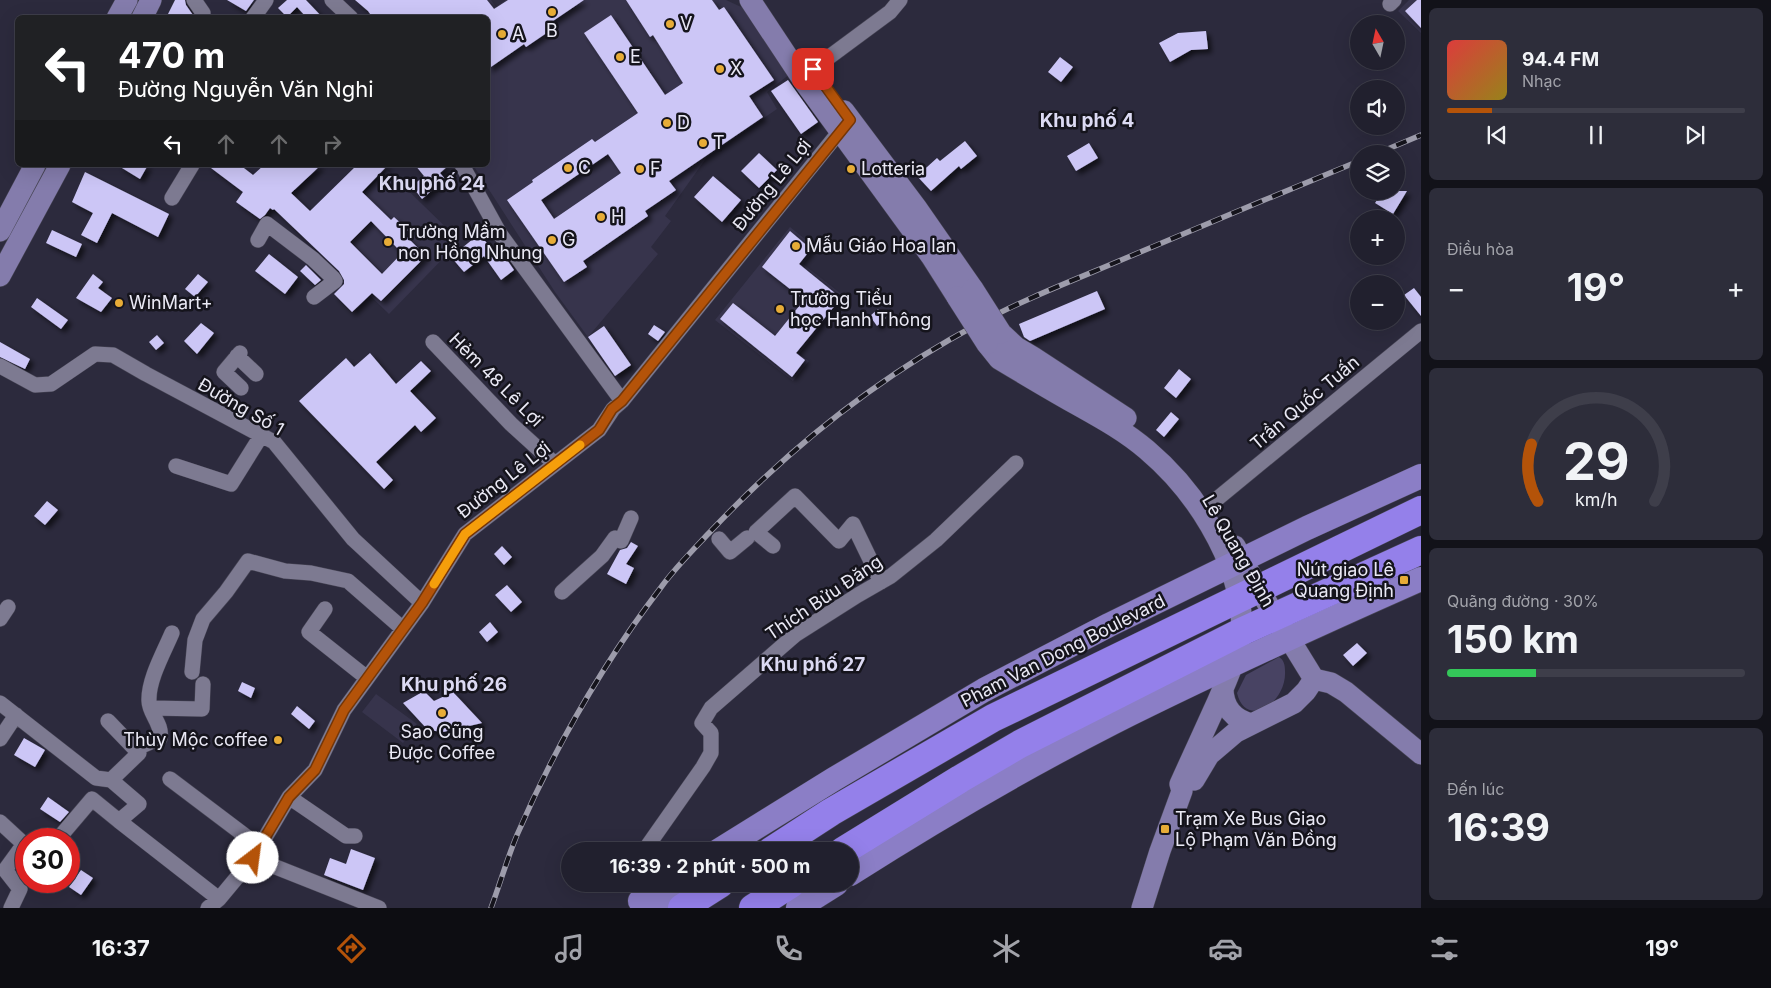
<!DOCTYPE html>
<html lang="vi">
<head>
<meta charset="utf-8">
<style>
  body { margin:0; font-family:Inter,sans-serif; background:#2d2d3a; color:#f1f3f6; height:100vh; display:flex; flex-direction:column; font-size:19px; white-space:nowrap }
  * { box-sizing:border-box; margin:0 }
  p { font-size:16px; color:#a2a3aa }
  .icon { flex:none; width:28px; height:28px; fill:none; stroke:currentColor; stroke-width:2; stroke-linecap:round; stroke-linejoin:round }
  .map { position:relative; flex:1; overflow:hidden }
  .details { display:flex; flex-direction:column; gap:8px; padding:8px; background:#121219; width:350px }
  .details>* { flex:none }
  .top-card { position:absolute; left:15px; top:15px; width:475px; height:152px; border-radius:8px; box-shadow:0 5px 20px #0002,0 0 0 1px #3e3e4a; background:#202124; color:#fff; overflow:hidden }
  .needle { width:32px; rotate:351deg }
  .fabs { position:absolute; left:1350px; top:15px; display:grid; gap:10px }
  .fabs a { display:grid; place-items:center; width:55px; height:55px; border-radius:50%; background:#21202e; box-shadow:0 5px 20px #0002,0 0 0 1px #3e3e4a; font-size:25px }
  .speed { position:absolute; left:15px; top:828px; display:flex; gap:10px; font-size:25px; font-weight:700; text-align:center }
  .speed>* { display:grid; place-content:center; width:65px; height:65px; border-radius:50%; background:#21202e; box-shadow:0 5px 20px #0002,0 0 0 1px #3e3e4a; line-height:1 }
  .speed .limit { border:8px solid #d22; background:#fff; color:#111 }
  .pin { position:absolute; display:grid; place-items:center; width:42px; height:42px; color:#fff; margin:-21px; border-radius:10px; box-shadow:0 2px 8px #0006 }
  .me { position:absolute; width:55px; margin:-28px; rotate:30deg; stroke-linejoin:round; filter:drop-shadow(0 0 4px #0008) }
  .turn { display:flex; align-items:center; gap:18px; height:105px; padding:0 20px; font-size:22px }
  .turn .icon { width:65px; height:65px; stroke-width:2.5 }
  .turn b { display:block; font-size:35px; line-height:42px }
  .lanes { display:flex; align-items:center; height:48px; padding:0 20px; background:#0003; justify-content:center; gap:25px; direction:ltr }
  .lanes .off { opacity:.35 }
  .big { font-size:38px; font-weight:700; line-height:1.1 }
  .details .widget { flex:1; display:flex; flex-direction:column; justify-content:center; gap:8px; min-width:0; padding:0 18px; border-radius:8px; background:#2d2d3a }
  .details .dial { align-items:center; gap:0 }
  .dial svg { height:130px; overflow:visible; fill:none; stroke:#3e3e4a; stroke-width:7; stroke-linecap:round; text-anchor:middle }
  .dial text { fill:#f1f3f6; stroke:none }
  .song { display:flex; align-items:center; gap:15px }
  .cover { width:60px; height:60px; border-radius:8px; background:linear-gradient(135deg,hsl(0 70% 55%),hsl(50 70% 35%)) }
  .played { height:5px; border-radius:2px; background:linear-gradient(90deg,#b45309 15%,#3e3e4a 15%) }
  .keys { display:flex; justify-content:space-around; direction:ltr }
  .heat { display:flex; justify-content:space-between; align-items:center; font-size:28px; direction:ltr }
  .charge { height:8px; border-radius:4px; background:linear-gradient(90deg,#34c759 30%,#3e3e4a 0) }
  .trip { position:absolute; left:561px; top:842px; width:298px; height:50px; border-radius:25px; background:#21202e; box-shadow:0 5px 20px #0002,0 0 0 1px #3e3e4a; font-weight:700; line-height:50px; text-align:center }
  .tab-bar { display:flex; height:80px; justify-content:space-around; align-items:center; background:#0d0d12; color:#a2a3aa }
  .tab-bar .icon { width:35px; height:35px }
  .tab-bar .active { color:#b45309 }
  .tab-bar b { font-size:22px; color:#f1f3f6 }
  main { display:flex; flex:1; min-height:0 }
  .map>svg:first-child { display:block }
  .built { fill:#37344c }
  .green { fill:#484363 }
  .building { fill:#ccc6f6; fill-rule:evenodd; filter:url(#shadow) }
  .lines { fill:none; stroke-linecap:round; stroke-linejoin:round }
  .street-casing { stroke:#484656; stroke-width:16 }
  .secondary-casing { stroke:#484656; stroke-width:22 }
  .primary-casing { stroke:#484656; stroke-width:25 }
  .highway-casing { stroke:#484656; stroke-width:29 }
  .street { stroke:#7d7a91; stroke-width:15 }
  .secondary { stroke:#847cac; stroke-width:21 }
  .primary { stroke:#8b7ec6; stroke-width:24 }
  .highway { stroke:#9480ea; stroke-width:28 }
  .rail-casing { stroke:#9d9cab; stroke-width:5.5 }
  .rail { stroke:#15141c; stroke-width:4; stroke-dasharray:11; stroke-linecap:butt }
  .secondary-bridge-casing { stroke:#484656; stroke-width:22; stroke-linecap:butt }
  .secondary-bridge { stroke:#847cac; stroke-width:21 }
  .route-casing { stroke:#753606; stroke-width:12 }
  .route { stroke:#b45309; stroke-width:9 }
  .slow { stroke:#f59e0b; stroke-width:9 }
  .poi-dot { fill:#e7ac37; stroke:#15141c; stroke-width:2 }
  .labels { text-anchor:middle; stroke-width:5; stroke-linejoin:round; paint-order:stroke }
  .poi-label { font-size:18px; fill:#eae9f5; stroke:#15141c; text-anchor:start }
  .street-label { font-size:18px; fill:#eae9f5; stroke:#15141c }
  .neighbourhood-label { font-size:19px; font-weight:bold; fill:#dcdaf3; stroke:#15141c }
</style>
</head>
<body>
<main>
<div class="map">
<svg width="1421" height="908" viewBox="0 0 1421 908">
  <defs>
    <filter id="shadow"><feDropShadow dx="4" dy="4" stdDeviation="2.5" flood-color="#0009"/></filter>
  </defs>
  <rect width="100%" height="100%" fill="#2c2a3d"/>
  <path class="built" d="M452 0H491L496 7 506 0H726L752 12 790 74 767 92 777 109 707 157 665 216 671 221 651 247 658 254 588 337 555 292 473 165H488V18Z
    M1409 0H1421V33L1398 11Z
    M387 170 460 241 389 314 316 243Z
    M790 227 816 248 803 264 845 297 799 354 809 361 793 381 715 320Z
    M376 694 417 724 403 743 362 712Z"/>
  <path class="green" d="M1279 657C1284 660 1285 665 1285 671 1287 703 1246 730 1237 693L1246 675Z"/>
  <path class="building" d="M175 0H185L186 5 195 18H166Z
    M227 0H254L246 11Z
    M287 0H306L323 18H307L297 7 287 17 278 8Z
    M355 0H487L494 9 508 0H584L547 25 551 30 526 47 524 44 488 69V18H373L368 11Z
    M626 0H712L719 10 724 7 774 80 749 96 763 117 669 181 676 190 645 211 648 216 583 261 587 267 564 282 507 200 533 182 532 180 592 139 595 142 638 113 584 33 611 15 665 95 683 83 653 35 650 37ZM608 154 621 173 554 219 541 200Z
    M1417 0H1421V28L1405 11Z
    M1206 31 1208 49 1191 50 1170 62 1159 43 1178 33Z
    M1060 57 1073 67 1061 82 1048 72Z
    M788 80 818 122 801 134 771 91Z
    M965 141 977 156 961 169 959 166 931 191 917 176 937 158 940 161Z
    M1089 143 1098 158 1076 171 1067 156Z
    M759 153 777 170 759 188 741 171Z
    M117 165H148L140 179Z
    M207 165H240L253 175 264 165H321L291 193 310 211 357 165H388L362 192 391 220 394 217 408 230 404 234 426 256 381 301 372 293 352 312 334 294 344 284V280L339 271 274 209 273 210 270 208 265 215 260 219 236 202 243 192ZM371 221 402 253 382 274 350 242Z
    M415 165H449L440 173 445 179 422 199 412 186 424 176Z
    M85 172 169 214 158 237 112 213 97 243 81 235 93 213 72 202Z
    M713 176 741 200 722 222 694 197Z
    M1383 191H1407L1393 214 1375 203Z
    M52 230 82 244 76 257 46 243Z
    M790 231 811 249 799 264 841 298 796 353 805 360 792 377 720 319 733 303 775 336 804 300 762 267Z
    M479 234 499 257 503 254 514 270 501 280 484 256 464 272 451 257Z
    M269 254 298 277 285 294 255 271Z
    M306 265 321 280 315 285 300 271Z
    M93 274 103 282 98 288 112 298 101 312 76 298Z
    M198 274 208 282 195 297 185 289Z
    M1414 288 1421 297V316L1404 295Z
    M1097 291 1105 309 1030 341 1024 337 1019 324Z
    M37 298 68 320 61 329 31 307Z
    M878 309 886 318 877 326 870 316Z
    M201 323 214 333 197 354 184 341Z
    M654 325 665 332 658 341 648 334Z
    M604 326 631 365 615 376 588 337Z
    M157 335 164 343 156 350 149 342Z
    M0 342 30 359 25 369 0 357Z
    M370 353 396 384 421 361 431 371 410 391 436 418 421 432 415 425 376 462 393 480 384 489 299 401 346 358 354 367Z
    M1179 369 1191 379 1176 398 1164 388Z
    M1171 412 1179 419 1164 437 1156 430Z
    M47 501 58 510 45 525 34 516Z
    M631 542 638 546 626 564 634 568 626 584 607 574 620 550 627 548Z
    M502 546 512 557 504 565 494 554Z
    M507 585 522 602 511 612 495 595Z
    M490 622 498 632 487 642 479 632Z
    M1357 643 1367 653 1353 666 1343 655Z
    M242 682 255 688 251 698 238 691Z
    M424 691 434 701 453 692 482 723 443 732 428 730 403 703Z
    M297 706 315 721 309 729 291 714Z
    M24 738 45 750 35 767 14 755Z
    M48 797 69 812 60 822 40 809Z
    M351 849 375 858 363 890 324 875 330 858 346 864Z
    M81 870 93 878 81 895 69 887Z"/>
  <g class="lines">
    <g class="street-casing">
      <path id="street" d="M194 0 203 13
        M332 0 351 18
        M1390 4 1394 0
        M253 18 266 0
        M813 69 890 12 900 0
        M462 165 500 234 622 401
        M172 198 192 165
        M258 240 267 224 313 259 333 278 335 281 314 297
        M433 342 511 424 555 464
        M240 353 224 372 241 388
        M237 356 256 374
        M0 366 35 385 51 384 95 354 113 355 146 374 274 442 353 539 422 603
        M176 466 231 484 261 436
        M1212 503 1421 331
        M719 539 730 552 747 538
        M773 546 756 532 795 496 839 541 853 524 881 582
        M562 592 602 556 615 538 621 541 631 518
        M325 609 309 632 367 678
        M0 619 8 607
        M172 633C164 652 148 680 149 701 149 714 163 724 160 738L135 749 139 753 111 780 139 804 119 821 219 899
        M192 672 195 640 203 619 226 592 248 561 285 571 311 573 348 581 403 629
        M0 703 96 778 111 780
        M151 708 202 709 203 684
        M108 721 135 749
        M0 739 16 715
        M170 779 260 847
        M289 797 346 836H355
        M0 822 26 846
        M58 839 92 799 119 821
        M644 851 703 767 711 753V733L702 723 711 708 795 635 858 595 891 576 936 540 1016 463
        M253 858 379 908
        M638 884 640 901
        M11 908 20 889 5 870 24 844
        M208 908 219 899 253 858 289 797 315 770 344 710 422 603 465 534 599 430 613 409 622 401 840 131"/>
    </g>
    <g class="secondary-casing">
      <path id="secondary" d="M750 0 805 83 931 256 957 297
        M117 18 127 0
        M142 18 151 0
        M844 111 916 207 973 289
        M0 231 35 165
        M0 276 60 165
        M1001 333 1016 347 1033 357 1126 418
        M987 344 999 359C1024 374 1049 389 1074 403 1099 417 1125 431 1147 450 1180 478 1206 513 1224 552 1234 576 1244 607 1241 633 1237 658 1226 682 1216 705 1204 731 1192 758 1180 784L1182 791 1160 851 1142 908
        M1235 546 1258 588 1314 679
        M1314 679 1331 683 1346 692 1421 754
        M1223 688C1223 707 1234 720 1252 724
        M1194 780 1209 755 1236 732 1294 703 1306 691 1314 679"/>
    </g>
    <g class="primary-casing">
      <path id="primary" d="M718 851 834 779 984 690 1109 625 1307 528 1421 476
        M850 874C935 820 1022 769 1112 723 1214 672 1317 625 1421 579
        M640 901 689 903
        M798 908 836 884"/>
    </g>
    <g class="highway-casing">
      <path id="highway" d="M771 851 831 812 993 718 1421 510
        M843 851 960 779 1020 744 1241 632 1421 550
        M682 908 720 884
        M753 908 791 884"/>
    </g>
    <use href="#street" class="street"/>
    <use href="#secondary" class="secondary"/>
    <use href="#primary" class="primary"/>
    <use href="#highway" class="highway"/>
    <g class="rail-casing">
      <path id="rail" d="M1376 154 1421 135
        M491 908C500 884 507 859 517 835 555 747 604 662 662 586 676 567 693 550 709 533 787 450 878 377 978 324 1026 298 1077 279 1126 258 1204 225 1281 193 1359 161"/>
    </g>
    <use href="#rail" class="rail"/>
    <g class="secondary-bridge-casing">
      <path id="secondary-bridge" d="M973 289 1001 333
        M957 297 987 344"/>
    </g>
    <use href="#secondary-bridge" class="secondary-bridge"/>
  </g>
  <g class="lines">
    <g class="route-casing">
      <path id="route" d="M253 858 289 797 315 770 344 710 422 603 465 534 599 430 612 409 622 401 850 120 813 69"/>
    </g>
    <use href="#route" class="route"/>
    <path class="slow" d="M434 584 465 534 580 445"/>
  </g>
  <g class="poi-dot">
    <circle cx="552" cy="12" r="5"/>
    <circle cx="670" cy="24" r="5"/>
    <circle cx="502" cy="34" r="5"/>
    <circle cx="620" cy="57" r="5"/>
    <circle cx="720" cy="69" r="5"/>
    <circle cx="667" cy="123" r="5"/>
    <circle cx="703" cy="143" r="5"/>
    <circle cx="568" cy="168" r="5"/>
    <circle cx="640" cy="169" r="5"/>
    <circle cx="851" cy="169" r="5"/>
    <circle cx="601" cy="217" r="5"/>
    <circle cx="552" cy="240" r="5"/>
    <circle cx="388" cy="242" r="5"/>
    <circle cx="796" cy="246" r="5"/>
    <circle cx="119" cy="303" r="5"/>
    <circle cx="780" cy="309" r="5"/>
    <rect x="1399" y="575" width="10" height="10" rx="2.5"/>
    <circle cx="442" cy="713" r="5"/>
    <circle cx="278" cy="740" r="5"/>
    <rect x="1160" y="824" width="10" height="10" rx="2.5"/>
  </g>
  <g class="labels">
    <g class="poi-label">
      <text x="680" y="30">V</text>
      <text x="552" y="37" text-anchor="middle">B</text>
      <text x="512" y="40">A</text>
      <text x="630" y="63">E</text>
      <text x="730" y="75">X</text>
      <text x="677" y="129">D</text>
      <text x="713" y="149">T</text>
      <text x="578" y="174">C</text>
      <text x="650" y="175">F</text>
      <text x="861" y="175">Lotteria</text>
      <text x="611" y="223">H</text>
      <text x="398" y="238">Trường Mầm<tspan x="398" dy="21">non Hồng Nhung</tspan></text>
      <text x="562" y="246">G</text>
      <text x="806" y="252">Mẫu Giáo Hoa lan</text>
      <text x="790" y="305">Trường Tiểu<tspan x="790" dy="21">học Hanh Thông</tspan></text>
      <text x="129" y="309">WinMart+</text>
      <text x="1394" y="576" text-anchor="end">Nút giao Lê<tspan x="1394" dy="21">Quang Định</tspan></text>
      <text x="442" y="738" text-anchor="middle">Sao Cũng<tspan x="442" dy="21">Được Coffee</tspan></text>
      <text x="268" y="746" text-anchor="end">Thùy Mộc coffee</text>
      <text x="1175" y="825">Trạm Xe Bus Giao<tspan x="1175" dy="21">Lộ Phạm Văn Đồng</tspan></text>
    </g>
    <g class="street-label">
      <text transform="translate(772 185) rotate(-51)" y="6">Đường Lê Lợi</text>
      <text transform="translate(496 380) rotate(45)" y="6">Hẻm 48 Lê Lợi</text>
      <text transform="translate(1305 403) rotate(-40)" y="6">Trần Quốc Tuấn</text>
      <text transform="translate(241 407) rotate(30)" y="6">Đường Số 1</text>
      <text transform="translate(504 480) rotate(-38)" y="6">Đường Lê Lợi</text>
      <text transform="translate(1238 551) rotate(60)" y="6">Lê Quang Định</text>
      <text transform="translate(824 598) rotate(-34)" y="6">Thích Bửu Đăng</text>
      <text transform="translate(1063 651) rotate(-27)" y="6">Pham Van Dong Boulevard</text>
    </g>
    <g class="neighbourhood-label">
      <text x="1087" y="127">Khu phố 4</text>
      <text x="432" y="190">Khu phố 24</text>
      <text x="813" y="671">Khu phố 27</text>
      <text x="454" y="691">Khu phố 26</text>
    </g>
  </g>
</svg>
<div class="fabs">
<a><svg class="needle" viewBox="-14 -14 28 28"><path d="M0-13l5 13h-10z" fill="#e53935"/><path d="M0 13l5-13h-10z" fill="#a2a3aa"/></svg></a>
<a><svg class="icon" aria-label="sound" viewBox="0 0 24 24"><path d="M4 9h4l5-4v14l-5-4H4zM17 9q2 3 0 6"/></svg></a>
<a><svg class="icon" aria-label="layers" viewBox="0 0 24 24"><path d="M12 4l9 5-9 5-9-5zM3 14l9 5 9-5"/></svg></a>
<a>+</a>
<a>−</a>
</div>
<div class="speed"><div class="limit">30</div></div>
<div class="pin" style="left:813px;top:69px;background:#d93025"><svg class="icon" aria-label="arrive" viewBox="0 0 24 24"><path d="M6 21V4h12l-3 4 3 4H6"/></svg></div>
<svg class="me" style="left:253px;top:858px" viewBox="-20 -20 40 40"><circle r="19" fill="#fff"/><path d="M0-13L10 11 0 6-10 11z" fill="#b45309"/></svg>
<div class="trip">16:39 · 2 phút · 500 m</div>
<div class="top-card">
<div class="turn"><svg class="icon" aria-label="left" viewBox="0 0 24 24"><path d="M17 20v-9H6M10 6l-5 5 5 5"/></svg><div><b>470 m</b>Đường Nguyễn Văn Nghi</div></div>
<div class="lanes"><svg class="icon" aria-label="left" viewBox="0 0 24 24"><path d="M17 20v-9H6M10 6l-5 5 5 5"/></svg><svg class="icon off" aria-label="ahead" viewBox="0 0 24 24"><path d="M12 20V5M6 11l6-6 6 6"/></svg><svg class="icon off" aria-label="ahead" viewBox="0 0 24 24"><path d="M12 20V5M6 11l6-6 6 6"/></svg><svg class="icon off" aria-label="right" viewBox="0 0 24 24"><path d="M7 20v-9h11M14 6l5 5-5 5"/></svg></div>
</div>
</div>
<section class="details">
<div class="widget">
<div class="song"><i class="cover"></i><div><b>94.4 FM</b><p>Nhạc</p></div></div>
<div class="played"></div>
<div class="keys"><svg class="icon" aria-label="previous" viewBox="0 0 24 24"><path d="M18 5L8 12l10 7zM5 5v14"/></svg><svg class="icon" aria-label="pause" viewBox="0 0 24 24"><path d="M8 5v14M16 5v14"/></svg><svg class="icon" aria-label="next" viewBox="0 0 24 24"><path d="M6 5l10 7-10 7zM19 5v14"/></svg></div>
</div>
<div class="widget"><p>Điều hòa</p>
<div class="heat"><a>−</a><b class="big">19°</b><a>+</a></div>
</div>
<div class="widget dial"><svg viewBox="0 0 100 80">
<path d="M14 69A42 42 0 1 1 86 69"/>
<path d="M14 69A42 42 0 0 1 10 34" stroke="#b45309"/>
<text x="50" y="56" font-size="32" font-weight="700">29</text>
<text x="50" y="72" font-size="11">km/h</text>
</svg></div>
<div class="widget"><p>Quãng đường · 30%</p><b class="big">150 km</b><div class="charge"></div></div>
<div class="widget"><p>Đến lúc</p><b class="big">16:39</b></div>
</section>
</main>
<nav class="tab-bar">
<b>16:37</b>
<svg class="icon active" aria-label="directions" viewBox="0 0 24 24"><path d="M12 3l9 9-9 9-9-9zM9 14v-3h6M13 9l2 2-2 2"/></svg>
<svg class="icon" aria-label="music" viewBox="0 0 24 24"><path d="M9 18V5l10-2v13"/><circle cx="6" cy="18" r="3"/><circle cx="16" cy="16" r="3"/></svg>
<svg class="icon" aria-label="phone" viewBox="0 0 24 24"><path d="M5 4h4l2 5-3 2q2 4 5 5l2-3 5 2v4C11 20 4 13 5 4z"/></svg>
<svg class="icon" aria-label="climate" viewBox="0 0 24 24"><path d="M12 3v18M4 7l16 10M4 17L20 7"/></svg>
<svg class="icon" aria-label="car" viewBox="0 0 24 24"><path d="M5 17H2v-5l4-1 3-4h7l3 4 3 1v5h-3M9 17h6M6 11h13"/><circle cx="7" cy="17" r="2"/><circle cx="17" cy="17" r="2"/></svg>
<svg class="icon" aria-label="filters" viewBox="0 0 24 24"><path d="M4 7h16M4 17h16"/><circle cx="9" cy="7" r="2"/><circle cx="15" cy="17" r="2"/></svg>
<b>19°</b>
</nav>
</body>
</html>
